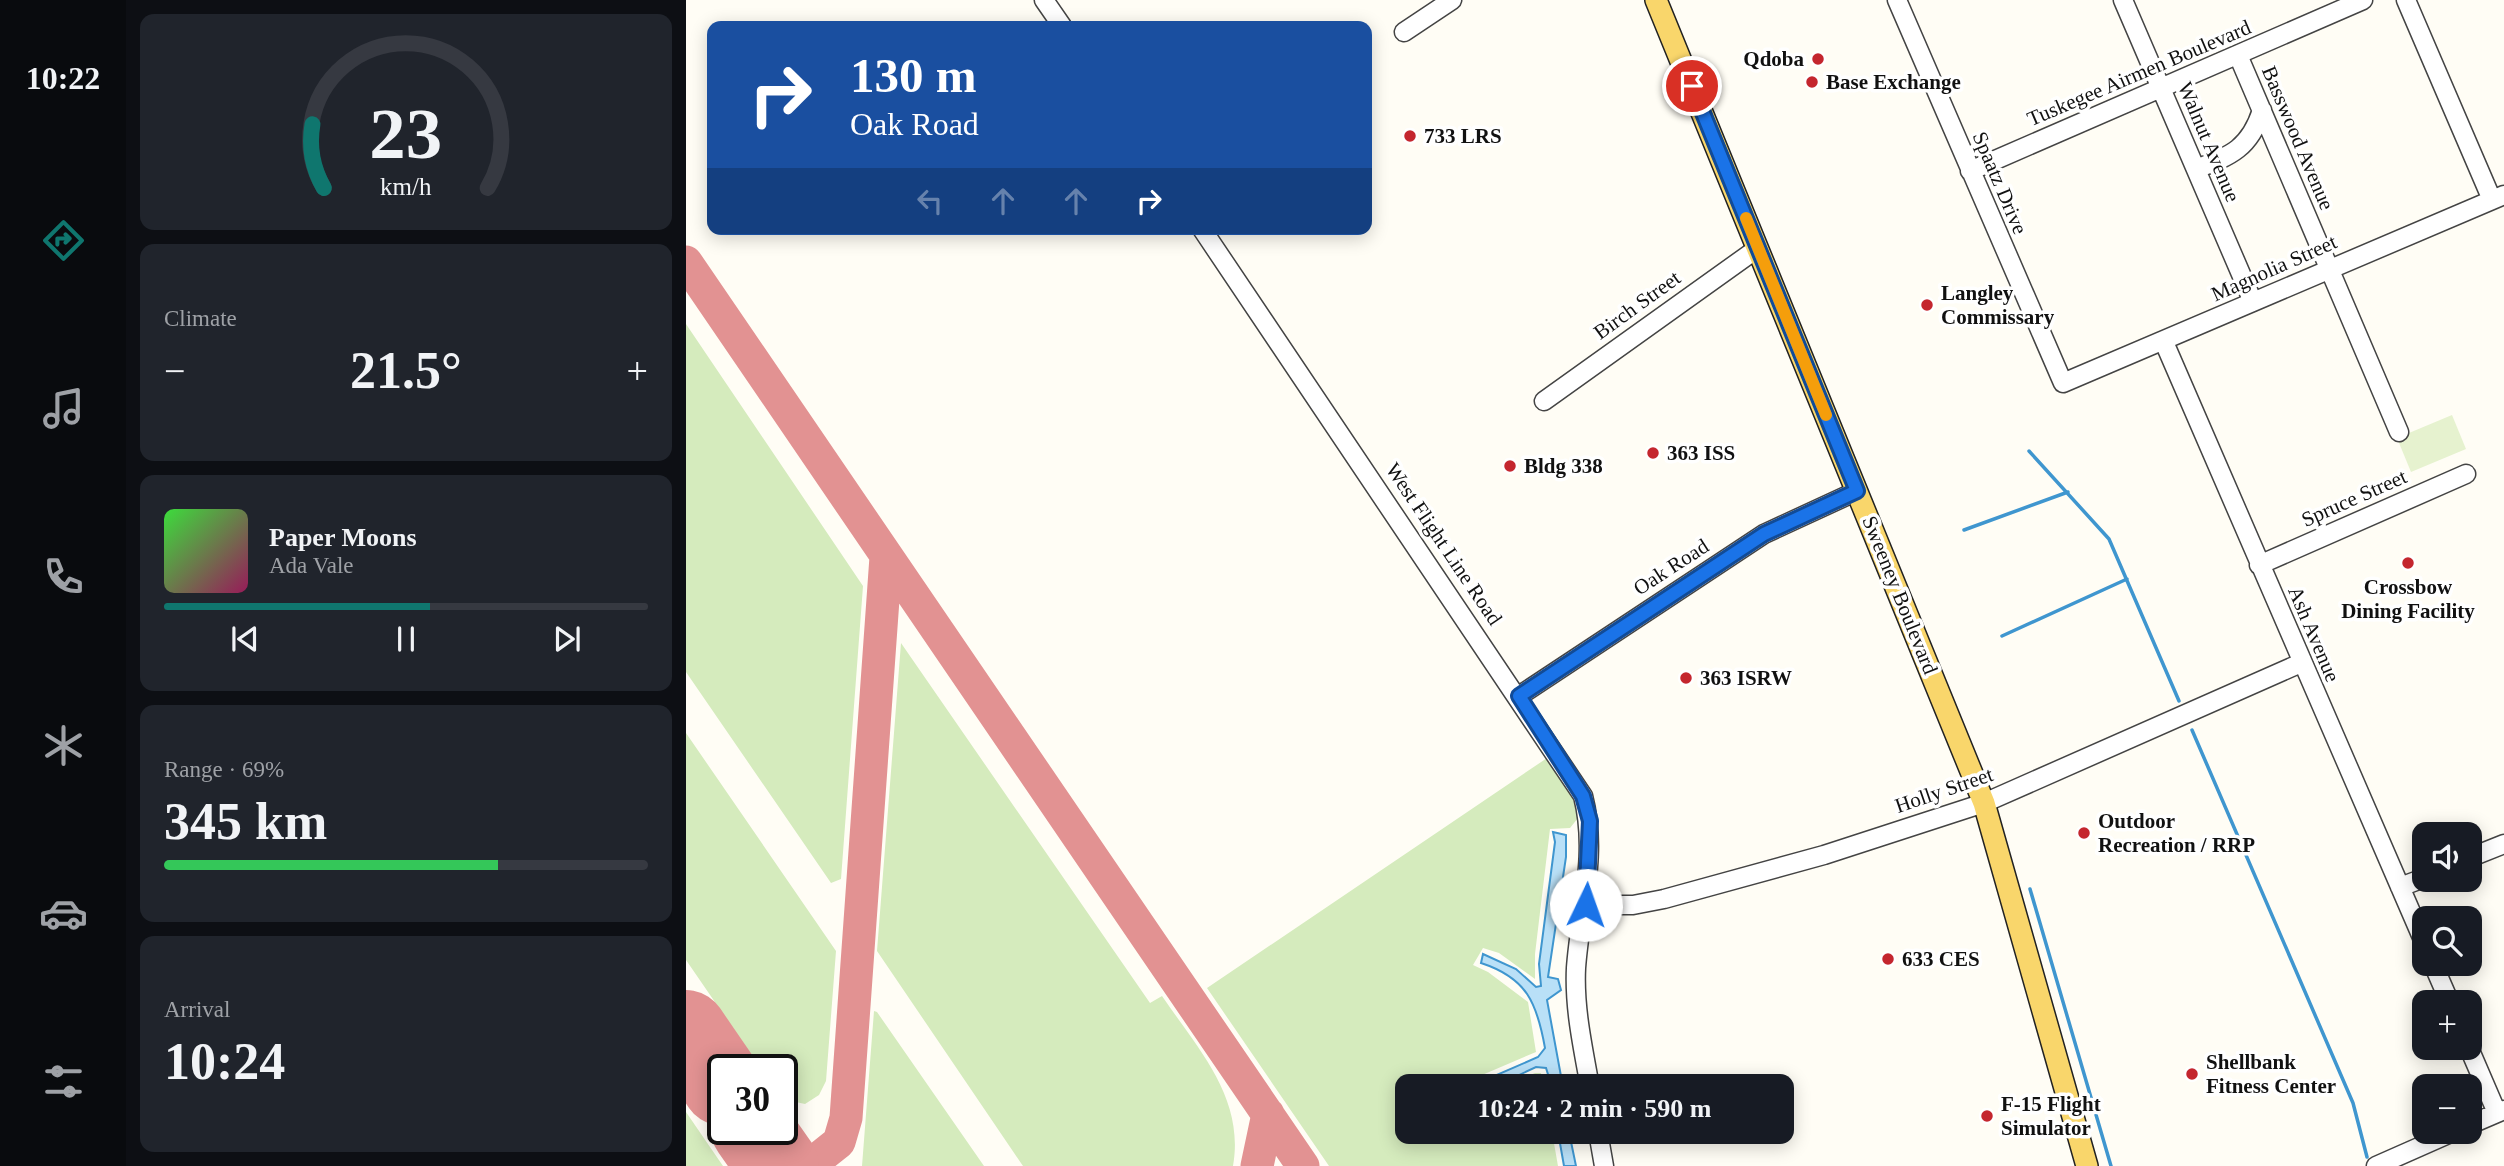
<!DOCTYPE html>
<html lang="en">
<head>
<meta charset="utf-8">
<style>
  body { margin:0; font-family:"Times New Roman",serif; background:#20242c; color:#f1f3f6; height:100vh; display:flex; flex-direction:column; font-size:26px; white-space:nowrap }
  * { box-sizing:border-box; margin:0 }
  p { font-size:23px; color:#9ea1a6 }
  .icon { flex:none; width:38px; height:38px; fill:none; stroke:currentColor; stroke-width:2; stroke-linecap:round; stroke-linejoin:round }
  .map { position:relative; flex:1; overflow:hidden }
  .sheet { display:flex; flex-direction:column; gap:14px; padding:14px; background:#0d0f14; width:560px }
  .sheet>* { flex:none }
  .banner { position:absolute; left:21px; top:21px; width:665px; height:214px; border-radius:14px; box-shadow:0 4px 18px #0003; background:#1a4fa0; color:#fff; overflow:hidden }
  .fabs { position:absolute; left:1726px; top:822px; display:grid; gap:14px }
  .fabs a { display:grid; place-items:center; width:70px; height:70px; border-radius:14px; background:#171b24; box-shadow:0 4px 18px #0003; font-size:35px }
  .speed { position:absolute; left:21px; top:1054px; display:flex; gap:14px; font-size:35px; font-weight:700; text-align:center }
  .speed>* { display:grid; place-content:center; width:91px; height:91px; border-radius:50%; background:#171b24; box-shadow:0 4px 18px #0003; line-height:1 }
  .speed .limit { border:4px solid #111; border-radius:10px; background:#fff; color:#111 }
  .pin { position:absolute; display:grid; place-items:center; width:60px; height:60px; color:#fff; margin:-30px; border:4px solid #fff; border-radius:50%; box-shadow:0 2px 7px #0007 }
  .me { position:absolute; width:77px; margin:-38px; rotate:3deg; stroke-linejoin:round; filter:drop-shadow(0 0 5px #0008) }
  .turn { display:flex; align-items:center; gap:24px; height:147px; padding:0 28px; font-size:32px }
  .turn .icon { width:91px; height:91px; stroke-width:2.5 }
  .turn b { display:block; font-size:49px; line-height:60px }
  .lanes { display:flex; align-items:center; height:66px; padding:0 28px; background:#0003; justify-content:center; gap:35px; direction:ltr }
  .lanes .off { opacity:.35 }
  .big { font-size:52px; font-weight:800; line-height:1.1 }
  .sheet .tile { flex:1; display:flex; flex-direction:column; justify-content:center; gap:10px; min-width:0; padding:0 24px; border-radius:14px; background:#20242c }
  .sheet .dial { align-items:center; gap:0 }
  .dial svg { height:182px; overflow:visible; fill:none; stroke:#363941; stroke-width:7; stroke-linecap:round; text-anchor:middle }
  .dial text { fill:#f1f3f6; stroke:none }
  .song { display:flex; align-items:center; gap:21px }
  .cover { width:84px; height:84px; border-radius:10px; background:linear-gradient(135deg,hsl(120 70% 55%),hsl(330 70% 35%)) }
  .played { height:7px; border-radius:4px; background:linear-gradient(90deg,#0f766e 55%,#363941 55%) }
  .keys { display:flex; justify-content:space-around; direction:ltr }
  .heat { display:flex; justify-content:space-between; align-items:center; font-size:38px; direction:ltr }
  .charge { height:10px; border-radius:5px; background:linear-gradient(90deg,#34c759 69%,#363941 0) }
  .trip { position:absolute; left:709px; top:1074px; width:399px; height:70px; border-radius:14px; background:#171b24; box-shadow:0 4px 18px #0003; font-weight:800; line-height:70px; text-align:center }
  main { display:flex; flex:1; min-height:0 }
  .tab-bar { display:flex; flex-direction:column; width:126px; justify-content:space-around; align-items:center; background:#090b0e; color:#9ea1a6 }
  .tab-bar .icon { width:49px; height:49px }
  .tab-bar .active { color:#0f766e }
  .tab-bar b { font-size:32px; color:#f1f3f6 }
  .map>svg:first-child { display:block }
  .green { fill:#d5ebbd }
  .pitch { fill:#e6f2cf }
  .water { fill:#b9e0f7; stroke:#3f96cf; stroke-width:2 }
  .lines { fill:none; stroke-linecap:round; stroke-linejoin:round }
  .stream { stroke:#3f96cf; stroke-width:3.5 }
  .taxiway { stroke:#e29292; stroke-width:33 }
  .runway { stroke:#e29292; stroke-width:82 }
  .minor-casing { stroke:#444; stroke-width:21 }
  .major-casing { stroke:#222; stroke-width:24 }
  .minor { stroke:#fff; stroke-width:18 }
  .major { stroke:#f9d66b; stroke-width:21 }
  .route-casing { stroke:#114b97; stroke-width:18 }
  .route { stroke:#1a73e8; stroke-width:12 }
  .slow { stroke:#f59e0b; stroke-width:12 }
  .poi-dot { fill:#c4262e; stroke:#fff; stroke-width:2.5 }
  .labels { text-anchor:middle; stroke-width:7; stroke-linejoin:round; paint-order:stroke }
  .poi-label { font-size:21px; font-weight:bold; fill:#111; stroke:#fff; text-anchor:start }
  .street-label { font-size:21px; fill:#111; stroke:#fff }
</style>
</head>
<body>
<main>
<nav class="tab-bar">
<b>10:22</b>
<svg class="icon active" aria-label="directions" viewBox="0 0 24 24"><path d="M12 3l9 9-9 9-9-9zM9 14v-3h6M13 9l2 2-2 2"/></svg>
<svg class="icon" aria-label="music" viewBox="0 0 24 24"><path d="M9 18V5l10-2v13"/><circle cx="6" cy="18" r="3"/><circle cx="16" cy="16" r="3"/></svg>
<svg class="icon" aria-label="phone" viewBox="0 0 24 24"><path d="M5 4h4l2 5-3 2q2 4 5 5l2-3 5 2v4C11 20 4 13 5 4z"/></svg>
<svg class="icon" aria-label="climate" viewBox="0 0 24 24"><path d="M12 3v18M4 7l16 10M4 17L20 7"/></svg>
<svg class="icon" aria-label="car" viewBox="0 0 24 24"><path d="M5 17H2v-5l4-1 3-4h7l3 4 3 1v5h-3M9 17h6M6 11h13"/><circle cx="7" cy="17" r="2"/><circle cx="17" cy="17" r="2"/></svg>
<svg class="icon" aria-label="filters" viewBox="0 0 24 24"><path d="M4 7h16M4 17h16"/><circle cx="9" cy="7" r="2"/><circle cx="15" cy="17" r="2"/></svg>
</nav>
<section class="sheet">
<div class="tile dial"><svg viewBox="0 0 100 80">
<path d="M14 69A42 42 0 1 1 86 69"/>
<path d="M14 69A42 42 0 0 1 9 41" stroke="#0f766e"/>
<text x="50" y="56" font-size="32" font-weight="700">23</text>
<text x="50" y="72" font-size="11">km/h</text>
</svg></div>
<div class="tile"><p>Climate</p>
<div class="heat"><a>−</a><b class="big">21.5°</b><a>+</a></div>
</div>
<div class="tile">
<div class="song"><i class="cover"></i><div><b>Paper Moons</b><p>Ada Vale</p></div></div>
<div class="played"></div>
<div class="keys"><svg class="icon" aria-label="previous" viewBox="0 0 24 24"><path d="M18 5L8 12l10 7zM5 5v14"/></svg><svg class="icon" aria-label="pause" viewBox="0 0 24 24"><path d="M8 5v14M16 5v14"/></svg><svg class="icon" aria-label="next" viewBox="0 0 24 24"><path d="M6 5l10 7-10 7zM19 5v14"/></svg></div>
</div>
<div class="tile"><p>Range · 69%</p><b class="big">345 km</b><div class="charge"></div></div>
<div class="tile"><p>Arrival</p><b class="big">10:24</b></div>
</section>
<div class="map">
<svg width="1818" height="1166" viewBox="0 0 1818 1166">
  <rect width="100%" height="100%" fill="#fffdf5"/>
  <path class="green" d="M0 324 177 586 155 879 145 883 0 672Z
    M215 643 464 1003 476 996C512 1049 559 1098 547 1166H337L191 951Z
    M0 733 150 951 140 1081 133 1095 119 1104 96 1099V1069H75L0 960Z
    M864 756 885 792 892 818 884 828 864 829 849 954V979L813 953 797 948 787 965 802 972 842 1002 850 1052 768 1087H721V1112L712 1117 714 1126 721 1124V1132H866L872 1166H643L521 988Z
    M188 1011 191 1012 298 1166H176Z
    M849 1073H855L857 1087H815Z
    M0 1112 37 1166H0Z"/>
  <path class="pitch" d="M1766 415 1780 449 1725 472 1711 438Z"/>
  <path class="water" d="M867 832 880 835V857L862 977 872 979 875 990 861 1000 877 1087H866L860 1068 850 1067 808 1087H783L852 1057 859 1048C851 1003 841 978 795 963L797 954 830 969 850 987 855 986 853 964 869 842Z
    M872 1132H883L890 1166H878Z"/>
  <g class="lines">
    <path class="stream" d="M1343 451 1423 539 1493 701
      M1278 530 1382 492
      M1316 636 1441 579
      M1506 730 1667 1103 1681 1157
      M1344 889 1425 1166"/>
    <path class="taxiway" d="M0 262 617 1166
      M82 1166 85 1157
      M123 1166 153 1142 160 1118 200 557
      M571 1166 582 1114"/>
    <path class="runway" d="M0 1031 37 1085
      M66 1129 92 1166"/>
    <g class="minor-casing">
      <path id="minor" d="M358 0 376 26
        M1211 0 1377 383 1818 195
        M1437 0 1567 302
        M1720 0 1806 200
        M718 32 766 0
        M1552 55 1713 432
        M1510 169C1545 156 1564 148 1576 110
        M1284 171 1677 0
        M516 229 897 796C912 854 894 911 890 968 888 1008 897 1048 904 1087
        M1478 342 1738 942
        M858 401 1072 248
        M1573 565 1780 474
        M833 696 1078 534 1171 491
        M1783 858 1818 844
        M1714 887 1738 878
        M900 905H947L978 899 1138 855 1298 803 1615 663
        M1747 964 1764 1003
        M1783 1048 1811 1113
        M1783 1125 1818 1110
        M912 1132 918 1166
        M1690 1166 1767 1132"/>
    </g>
    <g class="major-casing">
      <path id="major" d="M970 0 1298 803 1401 1166"/>
    </g>
    <use href="#minor" class="minor"/>
    <use href="#major" class="major"/>
  </g>
  <g class="lines">
    <g class="route-casing">
      <path id="route" d="M900 905 904 821 897 796 833 696 1078 534 1171 491 1006 86"/>
    </g>
    <use href="#route" class="route"/>
    <path class="slow" d="M1060 218 1140 415"/>
  </g>
  <g class="poi-dot">
    <circle cx="1132" cy="59" r="7"/>
    <circle cx="1126" cy="82" r="7"/>
    <circle cx="724" cy="136" r="7"/>
    <circle cx="1241" cy="305" r="7"/>
    <circle cx="967" cy="453" r="7"/>
    <circle cx="824" cy="466" r="7"/>
    <circle cx="1722" cy="563" r="7"/>
    <circle cx="1000" cy="678" r="7"/>
    <circle cx="1398" cy="833" r="7"/>
    <circle cx="1202" cy="959" r="7"/>
    <circle cx="1506" cy="1074" r="7"/>
    <circle cx="1301" cy="1116" r="7"/>
  </g>
  <g class="labels">
    <g class="poi-label">
      <text x="1118" y="66" text-anchor="end">Qdoba</text>
      <text x="1140" y="89">Base Exchange</text>
      <text x="738" y="143">733 LRS</text>
      <text x="1255" y="300">Langley<tspan x="1255" dy="24">Commissary</tspan></text>
      <text x="981" y="460">363 ISS</text>
      <text x="838" y="473">Bldg 338</text>
      <text x="1722" y="594" text-anchor="middle">Crossbow<tspan x="1722" dy="24">Dining Facility</tspan></text>
      <text x="1014" y="685">363 ISRW</text>
      <text x="1412" y="828">Outdoor<tspan x="1412" dy="24">Recreation / RRP</tspan></text>
      <text x="1216" y="966">633 CES</text>
      <text x="1520" y="1069">Shellbank<tspan x="1520" dy="24">Fitness Center</tspan></text>
      <text x="1315" y="1111">F-15 Flight<tspan x="1315" dy="24">Simulator</tspan></text>
    </g>
    <g class="street-label">
      <text transform="translate(1453 73) rotate(-23)" y="7">Tuskegee Airmen Boulevard</text>
      <text transform="translate(1612 138) rotate(67)" y="7">Basswood Avenue</text>
      <text transform="translate(1523 142) rotate(67)" y="7">Walnut Avenue</text>
      <text transform="translate(1314 183) rotate(67)" y="7">Spaatz Drive</text>
      <text transform="translate(1588 268) rotate(-24)" y="7">Magnolia Street</text>
      <text transform="translate(951 305) rotate(-36)" y="7">Birch Street</text>
      <text transform="translate(1668 498) rotate(-24)" y="7">Spruce Street</text>
      <text transform="translate(758 544) rotate(56)" y="7">West Flight Line Road</text>
      <text transform="translate(985 567) rotate(-33)" y="7">Oak Road</text>
      <text transform="translate(1214 595) rotate(68)" y="7">Sweeney Boulevard</text>
      <text transform="translate(1628 634) rotate(67)" y="7">Ash Avenue</text>
      <text transform="translate(1258 790) rotate(-19)" y="7">Holly Street</text>
    </g>
  </g>
</svg>
<div class="fabs">
<a><svg class="icon" aria-label="sound" viewBox="0 0 24 24"><path d="M4 9h4l5-4v14l-5-4H4zM17 9q2 3 0 6"/></svg></a>
<a><svg class="icon" aria-label="search" viewBox="0 0 24 24"><circle cx="10" cy="10" r="6"/><path d="M15 15l6 6"/></svg></a>
<a>+</a>
<a>−</a>
</div>
<div class="speed"><div class="limit">30</div></div>
<div class="pin" style="left:1006px;top:86px;background:#d93025"><svg class="icon" aria-label="arrive" viewBox="0 0 24 24"><path d="M6 21V4h12l-3 4 3 4H6"/></svg></div>
<svg class="me" style="left:900px;top:905px" viewBox="-20 -20 40 40"><circle r="19" fill="#fff"/><path d="M0-13L10 11 0 6-10 11z" fill="#1a73e8"/></svg>
<div class="trip">10:24 · 2 min · 590 m</div>
<div class="banner">
<div class="turn"><svg class="icon" aria-label="right" viewBox="0 0 24 24"><path d="M7 20v-9h11M14 6l5 5-5 5"/></svg><div><b>130 m</b>Oak Road</div></div>
<div class="lanes"><svg class="icon off" aria-label="left" viewBox="0 0 24 24"><path d="M17 20v-9H6M10 6l-5 5 5 5"/></svg><svg class="icon off" aria-label="ahead" viewBox="0 0 24 24"><path d="M12 20V5M6 11l6-6 6 6"/></svg><svg class="icon off" aria-label="ahead" viewBox="0 0 24 24"><path d="M12 20V5M6 11l6-6 6 6"/></svg><svg class="icon" aria-label="right" viewBox="0 0 24 24"><path d="M7 20v-9h11M14 6l5 5-5 5"/></svg></div>
</div>
</div>
</main>
</body>
</html>
